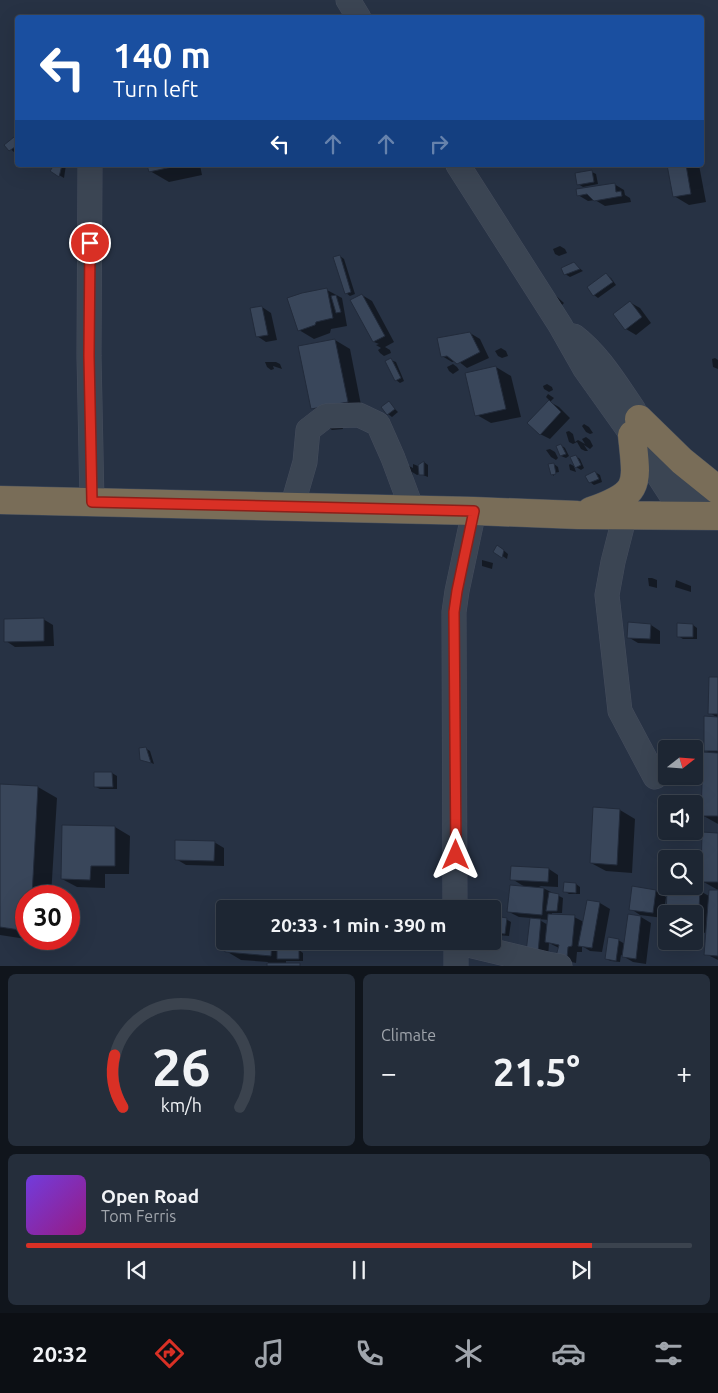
<!DOCTYPE html>
<html lang="en">
<head>
<meta charset="utf-8">
<style>
  body { margin:0; font-family:Ubuntu,sans-serif; background:#252e3b; color:#f1f3f6; height:100vh; display:flex; flex-direction:column; font-size:19px; white-space:nowrap }
  * { box-sizing:border-box; margin:0 }
  p { font-size:16px; color:#a0a5ac }
  .icon { flex:none; width:28px; height:28px; fill:none; stroke:currentColor; stroke-width:2; stroke-linecap:round; stroke-linejoin:round }
  .map { position:relative; height:966px; overflow:hidden }
  .side { display:flex; flex-direction:column; gap:8px; padding:8px; background:#10151c; flex:1 }
  .side>* { flex:none }
  .hud { position:absolute; left:15px; top:15px; width:689px; height:152px; border-radius:5px; box-shadow:0 5px 20px #0002,0 0 0 1px #3b434e; background:#1a4fa0; color:#fff; overflow:hidden }
  .needle { width:32px; rotate:73deg }
  .buttons { position:absolute; left:658px; top:740px; display:grid; gap:10px }
  .buttons a { display:grid; place-items:center; width:45px; height:45px; border-radius:5px; background:#1d2633; box-shadow:0 5px 20px #0002,0 0 0 1px #3b434e; font-size:25px }
  .speed { position:absolute; left:15px; top:885px; display:flex; gap:10px; font-size:25px; font-weight:700; text-align:center }
  .speed>* { display:grid; place-content:center; width:65px; height:65px; border-radius:50%; background:#1d2633; box-shadow:0 5px 20px #0002,0 0 0 1px #3b434e; line-height:1 }
  .speed .limit { border:8px solid #d22; background:#fff; color:#111 }
  .pin { position:absolute; display:grid; place-items:center; width:42px; height:42px; color:#fff; margin:-21px; border:2px solid #fff; border-radius:50%; box-shadow:0 1px 5px #0007 }
  .me { position:absolute; width:55px; margin:-28px; rotate:0deg; stroke-linejoin:round; filter:drop-shadow(0 0 4px #0008) }
  .turn { display:flex; align-items:center; gap:18px; height:105px; padding:0 15px; font-size:22px }
  .turn .icon { width:65px; height:65px; stroke-width:2.5 }
  .turn b { display:block; font-size:35px; line-height:42px }
  .lanes { display:flex; align-items:center; height:48px; padding:0 15px; background:#0003; justify-content:center; gap:25px; direction:ltr }
  .lanes .off { opacity:.35 }
  .big { font-size:38px; font-weight:600; line-height:1.1 }
  .side .card { flex:1; display:flex; flex-direction:column; justify-content:center; gap:8px; min-width:0; padding:0 18px; border-radius:8px; background:#252e3b }
  .side .dial { align-items:center; gap:0 }
  .dial svg { height:130px; overflow:visible; fill:none; stroke:#3b434e; stroke-width:7; stroke-linecap:round; text-anchor:middle }
  .dial text { fill:#f1f3f6; stroke:none }
  .song { display:flex; align-items:center; gap:15px }
  .cover { width:60px; height:60px; border-radius:8px; background:linear-gradient(135deg,hsl(260 70% 55%),hsl(310 70% 35%)) }
  .played { height:5px; border-radius:2px; background:linear-gradient(90deg,#d93025 85%,#3b434e 85%) }
  .keys { display:flex; justify-content:space-around; direction:ltr }
  .heat { display:flex; justify-content:space-between; align-items:center; font-size:28px; direction:ltr }
  .side .tiles { flex:1; display:grid; gap:8px; grid-template-columns:1fr 1fr }
  .card:last-child { grid-column:span 2 }
  .trip { position:absolute; left:216px; top:900px; width:285px; height:50px; border-radius:5px; background:#1d2633; box-shadow:0 5px 20px #0002,0 0 0 1px #3b434e; font-weight:600; line-height:50px; text-align:center }
  .dock { display:flex; height:80px; justify-content:space-around; align-items:center; background:#0c0f14; color:#a0a5ac }
  .dock .icon { width:35px; height:35px }
  .dock .on { color:#d93025 }
  .dock b { font-size:22px; color:#f1f3f6 }
  .map>svg:first-child { display:block }
  .shadow { fill:#0007; fill-rule:evenodd }
  .building { fill:#39465a; stroke:#222b3b }
  .lines { fill:none; stroke-linecap:round; stroke-linejoin:round }
  .minor-casing { stroke:#454d5d; stroke-width:25 }
  .highway-casing { stroke:#464f5e; stroke-width:29 }
  .minor { stroke:#3b4553; stroke-width:24 }
  .highway { stroke:#796d58; stroke-width:28 }
  .route-casing { stroke:#8d1f18; stroke-width:12 }
  .route { stroke:#d93025; stroke-width:9 }
</style>
</head>
<body>
<div class="map">
<svg width="718" height="966" viewBox="0 0 718 966">
  <rect width="100%" height="100%" fill="#273244"/>
  <path class="shadow" d="M15 138 18 140V151L15 153 6 145Z
    M55 165H66L64 178 52 171Z
    M149 165H200L202 175 169 182 150 171Z
    M668 165H699L706 202 689 205 674 196Z
    M592 172 596 174 598 184 583 187 578 184Z
    M614 184 624 190 625 195 630 198 631 202 605 206 595 200 588 201 578 195Z
    M560 246 565 249 567 253 559 256 555 254 553 249Z
    M340 256 344 259 355 294 350 296 346 293Z
    M574 264 583 271 570 277 565 274Z
    M606 275 611 278 616 285 598 298 594 295Z
    M327 290 342 298 347 326 331 329 330 333 314 339 299 330Z
    M554 294 564 303 561 306Z
    M362 295 372 301 394 342 385 347 390 350 391 353 384 356 380 353 378 350 381 348 376 345 379 344 374 342 352 301Z
    M631 303 640 308 651 323 636 335 626 329Z
    M262 307 271 313 277 340 266 342 257 336Z
    M470 333 480 339 489 358 467 368 458 361 452 362 442 356Z
    M335 340 350 349 362 410 327 417 312 408Z
    M501 348 506 351 508 356 502 358 498 356 495 351Z
    M715 358 718 360V369L713 367 712 359Z
    M391 360 396 362 404 381 400 383 396 380Z
    M265 362H276L280 364 282 369 273 366 274 369 271 370 267 367Z
    M453 364 457 367 459 370 453 374 449 371 447 367Z
    M496 367 511 376 521 417 491 423 477 415Z
    M547 384 552 387 553 390 549 392 544 389 543 386Z
    M548 394 554 398 550 402 559 407 570 418 550 439 540 434 529 423 550 401 546 397Z
    M389 403 398 412 392 417 388 414Z
    M584 424 589 427 593 433 590 434 586 432 582 426Z
    M342 426 343 429 332 430 328 427Z
    M569 431 573 434 575 442 578 440 585 444 582 439 586 437 590 440 593 446 590 449 584 445 588 451H585L581 449 577 442 573 444 569 442 566 432Z
    M561 445 565 448 569 456 566 458 561 456 558 447Z
    M550 449 555 452 558 458 556 460 551 457 546 450Z
    M576 456 580 459 584 468 581 470 576 467Z
    M424 462 428 465V477L420 474 417 475 412 472 413 477H411L407 465 413 468V464L418 466Z
    M554 464 558 467 559 472 554 473V476L552 474Z
    M570 464 574 466 576 472 570 470 569 465Z
    M595 472 600 475 602 482 594 485 590 482Z
    M502 549 508 554 507 559 495 551Z
    M482 560 493 563 492 569 482 566Z
    M648 578H652L657 580V588L649 586Z
    M676 580 691 586V592L675 587Z
    M43 619 53 625 54 646 15 647 6 641Z
    M651 625 660 631V644L638 643 628 637Z
    M693 625 697 628V639H683L678 636Z
    M718 679V824L702 815 712 754 705 750 718 718 710 713Z
    M145 748 150 751 154 764 141 759Z
    M112 773 117 776V789H100L96 787Z
    M0 785 38 787 57 798 51 896H26V939L0 935Z
    M594 809 620 810 635 819 632 873 606 871 591 863Z
    M63 826 115 827 130 836 129 874H105V888L77 887 62 879Z
    M718 834V890L702 881Z
    M214 842 224 848V866L186 865 176 859Z
    M549 869 558 875V887L539 886 563 898 562 913H552V915L574 917 584 922 588 901 600 903 610 909 602 952 590 951 582 946V952H577L576 963 567 961 559 948 549 943 548 958 537 957 531 918 519 917 509 912 525 887 512 879ZM538 919 549 920 548 925Z
    M576 884 580 887V894H569L564 891Z
    M633 888 656 891 666 897 663 918 640 915 631 909Z
    M700 891 709 896 718 891V960L706 954 707 933 694 932V914Z
    M629 916 641 917 651 923 646 964 633 962 621 955 620 962 611 961 606 959 618 940 625 944Z
    M492 918 496 920 506 919 511 922 509 936 498 935 493 931 492 934Z
    M225 930V941H308L307 948 287 947V950H299L303 953V961H286V964L301 966H268V962L241 960 226 951 224 940Z
    M27 939H49V942Z"/>
  <path class="building" d="M14 137 18 141V145L9 151 4 145Z
    M54 165H62L59 177 50 171Z
    M147 165H181L149 172Z
    M667 165H686L691 194 673 197Z
    M592 170 594 182 577 185 575 173Z
    M615 183 616 192 621 191 622 196 594 201 587 194 577 196 576 189Z
    M340 255 351 292 345 294 333 257Z
    M574 262 580 269 564 275 561 268Z
    M606 273 613 282 593 296 587 287Z
    M327 288 333 318 316 322 315 325 298 331 287 298 302 293Z
    M362 294 385 336 373 342 350 300Z
    M336 295 341 312 336 313 331 296Z
    M630 301 642 317 625 330 613 314Z
    M262 306 268 335 256 337 250 308Z
    M470 332 480 352 457 364 447 356 441 357 437 338Z
    M335 339 348 402 311 409 298 346Z
    M391 358 401 378 395 381 385 361Z
    M496 366 506 409 475 416 465 373Z
    M549 400 561 412 540 435 527 423Z
    M389 401 395 409 387 415 381 407Z
    M561 444 566 454 560 456 556 446Z
    M576 455 581 465 575 468 570 457Z
    M424 461V475H419L418 465Z
    M554 463 556 474 551 475 548 464Z
    M595 471 599 479 589 483 585 476Z
    M497 545 504 550 502 558 493 552Z
    M44 618V641L4 642V619Z
    M628 622 651 624 650 639 627 638Z
    M677 623 693 624V637H677Z
    M709 677H718V751H704V716L718 717V714H708Z
    M146 747 151 763 140 760 139 748Z
    M703 752 718 753V816H701Z
    M94 772H112L113 787H94Z
    M0 784 38 786 32 896H26V931L0 927Z
    M593 807 620 809 617 865 590 863Z
    M62 825 115 826V866H91L90 880 61 879Z
    M702 832 718 833V882H701Z
    M175 840 215 841 214 861 175 860Z
    M511 866 549 868 548 882 510 880Z
    M564 882 576 883V893L563 892Z
    M510 885 544 888 542 915 507 912Z
    M632 886 656 890 653 913 629 910Z
    M667 888 700 890 698 928H694V914H666V920Z
    M709 890H718V956L704 955Z
    M549 892 559 894 557 911H546Z
    M587 900 600 902 592 948 578 946Z
    M548 914 575 915 572 946 568 947 567 958 556 956 559 945 545 942Z
    M628 914 641 916 636 959 622 957Z
    M495 916 507 918 505 934 493 933Z
    M530 918 541 919 538 953 526 952Z
    M224 927 225 941H272L271 956 225 952 223 940Z
    M608 937 619 939 616 961 605 959Z
    M277 941H303V946L276 945Z
    M277 948 299 949V959H277Z
    M267 963H300V966H267Z"/>
  <g class="lines">
    <g class="minor-casing">
      <path id="minor" d="M348 0 359 18
        M90 165 89 356 92 502
        M458 165 560 325 585 369 632 435 684 515
        M574 336C599 355 616 384 634 410
        M663 452 708 515
        M292 507 305 462 308 430 326 416 359 415 378 424 393 458 412 509
        M625 515 613 562 607 595 620 711 655 777
        M455 909 454 612 457 591 474 511
        M456 941V966
        M456 942 547 964 560 966"/>
    </g>
    <g class="highway-casing">
      <path id="highway" d="M639 419 682 461 718 490
        M0 500 474 511 578 515 718 516
        M591 511C642 493 637 485 632 435"/>
    </g>
    <use href="#minor" class="minor"/>
    <use href="#highway" class="highway"/>
  </g>
  <g class="lines">
    <g class="route-casing">
      <path id="route" d="M90 243 89 356 92 502 474 511 457 591 454 612 456 855"/>
    </g>
    <use href="#route" class="route"/>
  </g>
</svg>
<div class="buttons">
<a><svg class="needle" viewBox="-14 -14 28 28"><path d="M0-13l5 13h-10z" fill="#e53935"/><path d="M0 13l5-13h-10z" fill="#a0a5ac"/></svg></a>
<a><svg class="icon" aria-label="sound" viewBox="0 0 24 24"><path d="M4 9h4l5-4v14l-5-4H4zM17 9q2 3 0 6"/></svg></a>
<a><svg class="icon" aria-label="search" viewBox="0 0 24 24"><circle cx="10" cy="10" r="6"/><path d="M15 15l6 6"/></svg></a>
<a><svg class="icon" aria-label="layers" viewBox="0 0 24 24"><path d="M12 4l9 5-9 5-9-5zM3 14l9 5 9-5"/></svg></a>
</div>
<div class="speed"><div class="limit">30</div></div>
<div class="pin" style="left:90px;top:243px;background:#d93025"><svg class="icon" aria-label="arrive" viewBox="0 0 24 24"><path d="M6 21V4h12l-3 4 3 4H6"/></svg></div>
<svg class="me" style="left:456px;top:855px" viewBox="-20 -20 40 40"><path d="M0-17L14 15 0 8-14 15z" fill="#d93025" stroke="#fff" stroke-width="4"/></svg>
<div class="trip">20:33 · 1 min · 390 m</div>
<div class="hud">
<div class="turn"><svg class="icon" aria-label="left" viewBox="0 0 24 24"><path d="M17 20v-9H6M10 6l-5 5 5 5"/></svg><div><b>140 m</b>Turn left</div></div>
<div class="lanes"><svg class="icon" aria-label="left" viewBox="0 0 24 24"><path d="M17 20v-9H6M10 6l-5 5 5 5"/></svg><svg class="icon off" aria-label="ahead" viewBox="0 0 24 24"><path d="M12 20V5M6 11l6-6 6 6"/></svg><svg class="icon off" aria-label="ahead" viewBox="0 0 24 24"><path d="M12 20V5M6 11l6-6 6 6"/></svg><svg class="icon off" aria-label="right" viewBox="0 0 24 24"><path d="M7 20v-9h11M14 6l5 5-5 5"/></svg></div>
</div>
</div>
<section class="side">
<div class="tiles">
<div class="card dial"><svg viewBox="0 0 100 80">
<path d="M14 69A42 42 0 1 1 86 69"/>
<path d="M14 69A42 42 0 0 1 9 37" stroke="#d93025"/>
<text x="50" y="56" font-size="32" font-weight="700">26</text>
<text x="50" y="72" font-size="11">km/h</text>
</svg></div>
<div class="card"><p>Climate</p>
<div class="heat"><a>−</a><b class="big">21.5°</b><a>+</a></div>
</div>
<div class="card">
<div class="song"><i class="cover"></i><div><b>Open Road</b><p>Tom Ferris</p></div></div>
<div class="played"></div>
<div class="keys"><svg class="icon" aria-label="previous" viewBox="0 0 24 24"><path d="M18 5L8 12l10 7zM5 5v14"/></svg><svg class="icon" aria-label="pause" viewBox="0 0 24 24"><path d="M8 5v14M16 5v14"/></svg><svg class="icon" aria-label="next" viewBox="0 0 24 24"><path d="M6 5l10 7-10 7zM19 5v14"/></svg></div>
</div>
</div>
</section>
<nav class="dock">
<b>20:32</b>
<svg class="icon on" aria-label="directions" viewBox="0 0 24 24"><path d="M12 3l9 9-9 9-9-9zM9 14v-3h6M13 9l2 2-2 2"/></svg>
<svg class="icon" aria-label="music" viewBox="0 0 24 24"><path d="M9 18V5l10-2v13"/><circle cx="6" cy="18" r="3"/><circle cx="16" cy="16" r="3"/></svg>
<svg class="icon" aria-label="phone" viewBox="0 0 24 24"><path d="M5 4h4l2 5-3 2q2 4 5 5l2-3 5 2v4C11 20 4 13 5 4z"/></svg>
<svg class="icon" aria-label="climate" viewBox="0 0 24 24"><path d="M12 3v18M4 7l16 10M4 17L20 7"/></svg>
<svg class="icon" aria-label="car" viewBox="0 0 24 24"><path d="M5 17H2v-5l4-1 3-4h7l3 4 3 1v5h-3M9 17h6M6 11h13"/><circle cx="7" cy="17" r="2"/><circle cx="17" cy="17" r="2"/></svg>
<svg class="icon" aria-label="filters" viewBox="0 0 24 24"><path d="M4 7h16M4 17h16"/><circle cx="9" cy="7" r="2"/><circle cx="15" cy="17" r="2"/></svg>
</nav>
</body>
</html>
